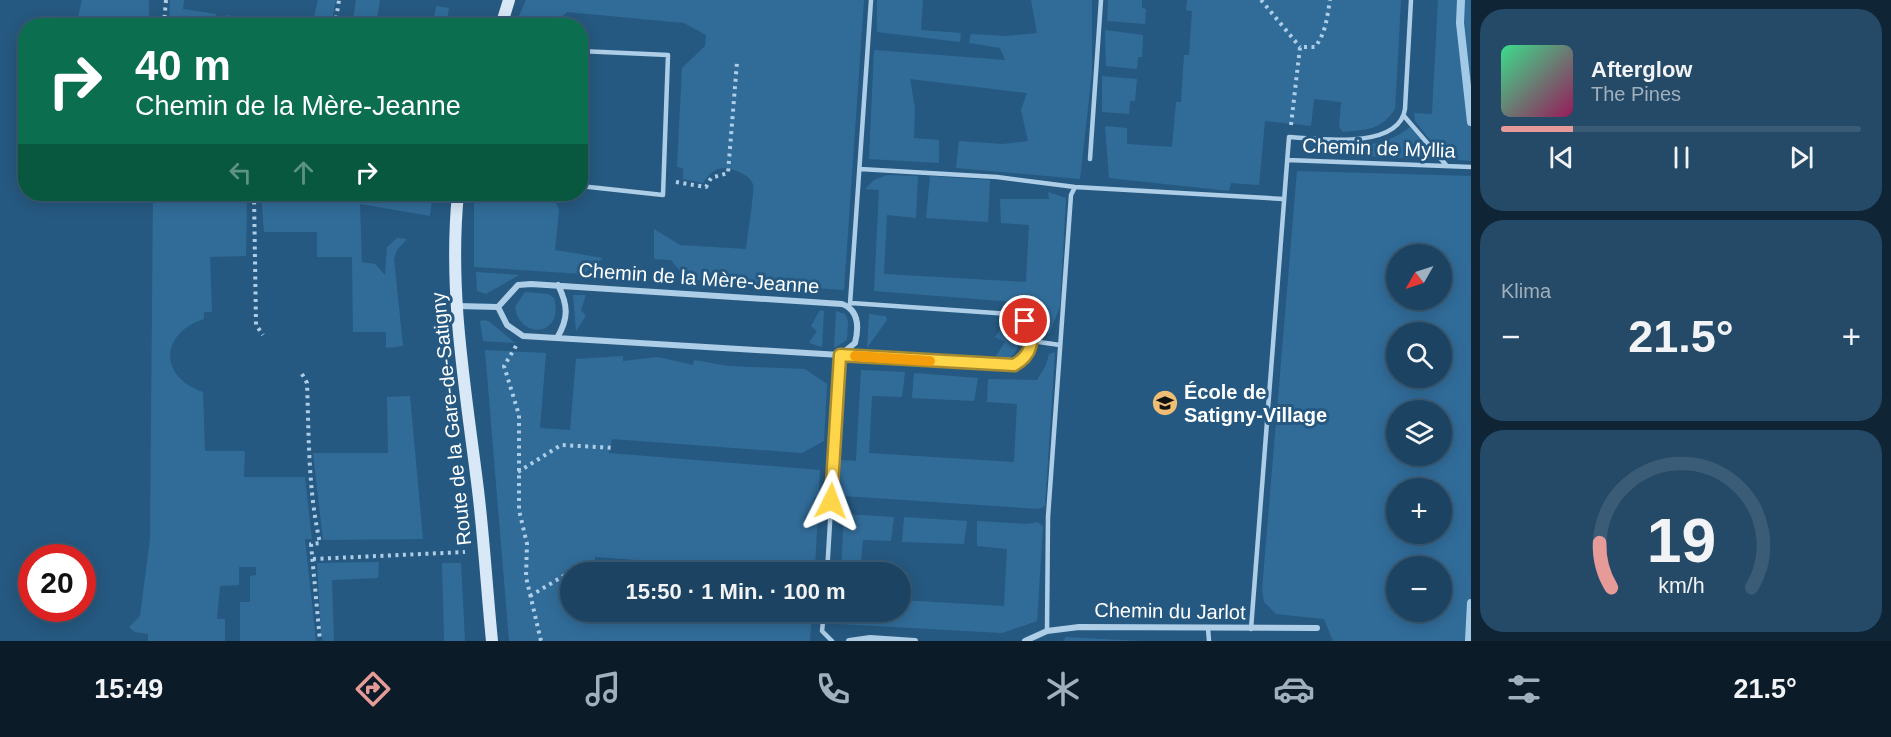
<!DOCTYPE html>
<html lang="de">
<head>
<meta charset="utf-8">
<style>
  body { margin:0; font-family:Arial,sans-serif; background:#254a67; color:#f1f3f6; height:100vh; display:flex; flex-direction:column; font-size:22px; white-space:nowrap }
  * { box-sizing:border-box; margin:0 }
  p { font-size:20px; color:#a0b0bd }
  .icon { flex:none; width:33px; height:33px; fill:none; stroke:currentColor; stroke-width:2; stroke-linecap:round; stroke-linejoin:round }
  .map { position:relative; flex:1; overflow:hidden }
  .drawer { display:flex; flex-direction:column; gap:9px; padding:9px; background:#0f2535; width:420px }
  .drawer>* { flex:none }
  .guide { position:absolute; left:18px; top:18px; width:570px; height:183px; border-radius:24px; box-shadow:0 3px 15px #0003,0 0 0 2px #3a5c76; background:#0b6e4f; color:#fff; overflow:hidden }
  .needle { width:39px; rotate:231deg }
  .buttons { position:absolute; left:1386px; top:244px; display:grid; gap:12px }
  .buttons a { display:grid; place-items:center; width:66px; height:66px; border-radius:50%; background:#1c4361; box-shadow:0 3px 15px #0003,0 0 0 2px #3a5c76; font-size:30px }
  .speed { position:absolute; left:18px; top:544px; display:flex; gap:12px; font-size:30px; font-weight:700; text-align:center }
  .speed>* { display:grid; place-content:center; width:78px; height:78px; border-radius:50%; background:#1c4361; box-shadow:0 3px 15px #0003,0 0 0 2px #3a5c76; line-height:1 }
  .speed .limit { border:9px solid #d22; background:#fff; color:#111 }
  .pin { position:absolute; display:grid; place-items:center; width:51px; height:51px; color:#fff; margin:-26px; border:3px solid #fff; border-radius:50%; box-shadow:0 2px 6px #0007 }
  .me { position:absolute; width:66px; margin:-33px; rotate:3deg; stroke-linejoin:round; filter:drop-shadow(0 0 4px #0008) }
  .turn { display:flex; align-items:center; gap:21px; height:126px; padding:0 18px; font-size:27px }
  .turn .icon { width:78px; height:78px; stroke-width:2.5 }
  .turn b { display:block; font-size:42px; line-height:51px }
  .lanes { display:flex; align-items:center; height:57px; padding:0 18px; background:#0003; justify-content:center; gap:30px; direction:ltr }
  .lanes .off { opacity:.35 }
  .big { font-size:45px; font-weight:800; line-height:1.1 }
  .drawer .tile { flex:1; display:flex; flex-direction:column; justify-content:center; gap:9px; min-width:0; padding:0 21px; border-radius:24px; background:#254a67 }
  .drawer .dial { align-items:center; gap:0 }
  .dial svg { height:156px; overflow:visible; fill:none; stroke:#3a5c76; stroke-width:7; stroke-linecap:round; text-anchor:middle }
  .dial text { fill:#f1f3f6; stroke:none }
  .song { display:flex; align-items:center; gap:18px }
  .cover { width:72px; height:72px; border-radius:9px; background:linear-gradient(135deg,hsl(150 70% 55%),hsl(330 70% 35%)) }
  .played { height:6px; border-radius:3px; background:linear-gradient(90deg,#e69b98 20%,#3a5c76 20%) }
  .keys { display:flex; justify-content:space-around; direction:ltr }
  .heat { display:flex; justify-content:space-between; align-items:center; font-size:33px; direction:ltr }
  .trip { position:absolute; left:560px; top:562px; width:351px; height:60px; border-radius:30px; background:#1c4361; box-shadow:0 3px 15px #0003,0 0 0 2px #3a5c76; font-weight:800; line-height:60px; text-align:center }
  .tabs { display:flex; height:96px; justify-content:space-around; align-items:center; background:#0b1b27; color:#a0b0bd }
  .tabs .icon { width:42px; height:42px }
  .tabs .on { color:#e69b98 }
  .tabs b { font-size:27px; color:#f1f3f6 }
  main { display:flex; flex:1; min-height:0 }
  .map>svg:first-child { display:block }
  .green { fill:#316c99; fill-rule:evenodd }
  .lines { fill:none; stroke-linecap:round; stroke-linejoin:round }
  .stream { stroke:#a2cae7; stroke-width:8 }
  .path { stroke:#aecee7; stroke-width:4; stroke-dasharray:3 4.5; stroke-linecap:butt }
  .lane { stroke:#aecee7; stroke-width:4.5 }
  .street { stroke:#aecee7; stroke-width:6 }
  .secondary { stroke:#d8e8f6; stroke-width:12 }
  .route-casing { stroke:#a68a30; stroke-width:15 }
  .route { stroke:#ffd54a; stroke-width:10 }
  .slow { stroke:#f59e0b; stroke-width:10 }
  .labels { text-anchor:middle; stroke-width:6; stroke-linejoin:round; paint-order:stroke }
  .street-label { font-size:20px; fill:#fff; stroke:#265981 }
  .poi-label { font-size:20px; font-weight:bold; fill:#fff; stroke:#265981; text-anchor:start }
</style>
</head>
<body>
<main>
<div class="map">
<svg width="1471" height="641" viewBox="0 0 1471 641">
  <rect width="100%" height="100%" fill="#265981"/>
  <path class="green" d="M82 0H149V25H76Z
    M170 0H184L183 9 216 14 214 25H189L169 22Z
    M318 0H336L331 25H312Z
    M356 0H380L376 25H352Z
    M526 0H864L844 290 686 279 671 260 654 259V229L680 245 746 249C747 238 755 190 753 184 749 175 738 171 730 169 716 166 710 173 703 183L683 179V168L677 167 682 68 705 46 706 35 684 23 567 12 554 25H515Z
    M877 0H923L921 30 961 33 960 42 877 32Z
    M1031 0H1092V72L1080 179 956 168 959 141 1003 144 1028 141 1021 110 1027 93 910 79 915 108 914 138 939 140V163L869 159 874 50 1005 60 1000 48 969 43 971 34 1006 36 1037 33Z
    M1108 0H1142V8L1146 9 1145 24 1107 21Z
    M1187 0H1401L1395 109C1380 131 1368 129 1343 132L1339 127 1341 102 1314 99 1311 126 1265 121 1259 185 1231 183 1229 191 1109 178 1105 126 1127 128V144L1172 147 1176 102H1181L1184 55H1189L1192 11 1186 10Z
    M1438 0H1471V161L1445 159 1415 121 1414 113 1432 114Z
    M436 6 449 8 446 25H433Z
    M227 15 272 23V26L226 25Z
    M1105 30 1143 35 1142 57H1138L1137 69 1106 66Z
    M1102 76 1137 79 1135 101H1130L1129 114 1102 112Z
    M1410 127 1437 159 1304 154V149C1340 146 1381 151 1410 127Z
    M1297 171 1471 176V641H1333L1324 619 1276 614 1264 602 1262 590ZM1396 255H1442V300H1396ZM1396 333H1442V378H1396ZM1396 411H1442V456H1396ZM1396 489H1442V534H1396ZM1396 567H1442V612H1396Z
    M887 175 918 176 916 218 887 215 884 274 1026 282 1029 225 1001 223 1000 199H1049L1048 192 1066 198 1060 306 1049 335 1026 303 874 291 879 190 865 189 874 180Z
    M930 176 990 180 988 222 926 218Z
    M153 194H247L246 256 210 257 212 312H204V319C160 333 158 377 203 392L205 451H245L244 477H305L312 539H305L316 641H240V602H250V576L256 575V567H239V585L220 586 217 619H225V641H148V634L135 632 129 627 140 616 150 539Z
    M261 194H433L430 216 360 204 362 262 375 264 385 275 387 247 397 238 407 239 397 250 394 259 403 346 386 348V332H353L352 257H317V232H264Z
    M474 198 555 201 559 210 555 250 603 258 583 274 474 267Z
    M476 272 519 275 486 294 477 291Z
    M525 292 549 294 554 298C565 337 519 340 515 307Z
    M573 295H586L581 310 586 316 576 331Z
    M820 310 824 311 822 347 809 343 817 331 811 326Z
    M836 311 845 314 848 321 847 340 834 348Z
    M869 314 886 316 887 320 867 348Z
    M485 320 490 322 515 343 483 341 480 321Z
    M1007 320C1023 329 1023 346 1010 358L996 356 1005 342 995 337Z
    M485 350 546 353 540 428 570 430 576 359 623 356V361L658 357 693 365 694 360 728 366 805 369 827 384 824 441 802 453 612 439 609 453 820 470 815 570 812 573 595 557V573H570V612H812L810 641H509Z
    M1055 352 1045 506 1039 509 843 496 839 489 841 460 856 461 861 370 905 372 902 397 872 396 869 453 1014 462 1017 404 987 402 988 379 1037 380 1046 365 1049 354Z
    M914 373 978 378 974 401 912 398Z
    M410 396 423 539 323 540 313 453H388L387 397Z
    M844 514 894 517 891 541 863 540 860 573H841Z
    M904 517 967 521 964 544 902 542Z
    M977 521 1027 524 1037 522 1043 526 1037 621 1002 633 838 624 839 612H900V600L1004 606 1007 549 977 546Z
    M379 562 378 578 332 580 334 641H380H323L321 634 317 563Z
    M442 563H461L465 641H444Z
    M1066 637 1140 641H1063Z"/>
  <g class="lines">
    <path class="stream" d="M1461 0 1460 23 1471 122
      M1469 641 1471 603"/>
    <path class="path" d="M166 0 164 23 178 26
      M1261 0 1300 47
      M335 26 339 0
      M1291 125 1300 47H1315C1326 33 1327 17 1330 0
      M676 182 706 187 711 178 728 173 737 62
      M254 194 256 325 263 335
      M516 346 504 366 519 415V510L527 544 526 577 541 641
      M302 374 307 383C309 437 308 490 320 543L311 544 320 641
      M518 472 561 445 615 448
      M313 559 465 552
      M530 596 575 569H610"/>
    <path class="lane" d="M580 51 668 55 663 195 580 186
      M1404 116 1447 166
      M1090 159 1101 0
      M1287 160 1471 167
      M860 169 997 177 1075 187 1283 199
      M850 304 871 0
      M1032 341 1060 345
      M827 573 840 355 1007 366 1024 359C1037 339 1031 323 1010 314L851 303
      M824 612 822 631 832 641
      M1208 628 1209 641
      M1251 629 1289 137C1319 139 1399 150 1405 109L1411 0
      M1047 631 1048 517 1071 195 1075 187"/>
    <path class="street" d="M531 284 842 304C859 310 859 327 855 343L840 355 523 336 507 325 498 307 518 285Z
      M457 306 498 307
      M557 338C569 318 568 305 558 285
      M849 641 870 638 915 641
      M1025 641 1047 631 1079 627 1317 628"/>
    <path class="secondary" d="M501 26 509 0
      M458 194C448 293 466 392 478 490 484 540 487 591 492 641"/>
  </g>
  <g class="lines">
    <g class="route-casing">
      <path id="route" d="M831 501 840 355 1014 365C1031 356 1037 338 1025 321"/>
    </g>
    <use href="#route" class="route"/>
    <path class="slow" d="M855 356 930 361"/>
  </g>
  <defs>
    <g id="school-disc" transform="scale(1.35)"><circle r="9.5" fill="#efbd73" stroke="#265981"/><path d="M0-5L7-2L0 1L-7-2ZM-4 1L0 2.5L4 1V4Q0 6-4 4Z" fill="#111"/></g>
  </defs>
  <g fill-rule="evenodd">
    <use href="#school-disc" x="1165" y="403"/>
  </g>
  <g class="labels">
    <g class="street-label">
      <text transform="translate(1379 148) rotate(2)" y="7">Chemin de Myllia</text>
      <text transform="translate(699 278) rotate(4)" y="7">Chemin de la Mère-Jeanne</text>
      <text transform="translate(451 419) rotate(-96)" y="7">Route de la Gare-de-Satigny</text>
      <text transform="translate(1170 611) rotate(1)" y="7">Chemin du Jarlot</text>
    </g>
    <g class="poi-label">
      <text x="1184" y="399">École de<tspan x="1184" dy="23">Satigny-Village</tspan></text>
    </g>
  </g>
</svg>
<div class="buttons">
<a><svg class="needle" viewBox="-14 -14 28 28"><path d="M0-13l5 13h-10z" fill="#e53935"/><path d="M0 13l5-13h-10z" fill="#a0b0bd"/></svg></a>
<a><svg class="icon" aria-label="search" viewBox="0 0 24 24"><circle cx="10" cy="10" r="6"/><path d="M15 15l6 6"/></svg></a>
<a><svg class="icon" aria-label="layers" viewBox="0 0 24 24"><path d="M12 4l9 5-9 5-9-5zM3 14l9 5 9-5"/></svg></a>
<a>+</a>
<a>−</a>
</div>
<div class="speed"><div class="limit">20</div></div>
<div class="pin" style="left:1025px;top:321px;background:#d93025"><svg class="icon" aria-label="arrive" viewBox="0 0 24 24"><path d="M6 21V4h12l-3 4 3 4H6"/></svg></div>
<svg class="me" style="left:831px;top:501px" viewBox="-20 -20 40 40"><path d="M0-17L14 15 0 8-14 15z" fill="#ffd54a" stroke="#fff" stroke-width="4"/></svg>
<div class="trip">15:50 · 1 Min. · 100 m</div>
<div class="guide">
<div class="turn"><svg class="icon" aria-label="right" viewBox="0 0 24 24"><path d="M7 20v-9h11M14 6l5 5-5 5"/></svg><div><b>40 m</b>Chemin de la Mère-Jeanne</div></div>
<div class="lanes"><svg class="icon off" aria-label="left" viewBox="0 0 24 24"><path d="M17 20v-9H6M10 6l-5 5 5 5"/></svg><svg class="icon off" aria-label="ahead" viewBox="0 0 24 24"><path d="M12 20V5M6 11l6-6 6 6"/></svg><svg class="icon" aria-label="right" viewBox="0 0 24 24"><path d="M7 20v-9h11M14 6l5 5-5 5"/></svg></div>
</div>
</div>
<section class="drawer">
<div class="tile">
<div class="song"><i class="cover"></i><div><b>Afterglow</b><p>The Pines</p></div></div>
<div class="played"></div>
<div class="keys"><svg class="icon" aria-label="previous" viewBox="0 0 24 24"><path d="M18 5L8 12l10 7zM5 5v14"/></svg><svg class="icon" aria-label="pause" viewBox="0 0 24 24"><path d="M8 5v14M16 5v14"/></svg><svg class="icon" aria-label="next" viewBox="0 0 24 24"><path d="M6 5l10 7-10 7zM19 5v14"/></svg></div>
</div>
<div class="tile"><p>Klima</p>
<div class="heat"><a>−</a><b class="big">21.5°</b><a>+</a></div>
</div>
<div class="tile dial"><svg viewBox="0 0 100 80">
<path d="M14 69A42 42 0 1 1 86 69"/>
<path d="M14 69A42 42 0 0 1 8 46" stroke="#e69b98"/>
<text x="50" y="56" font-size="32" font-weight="700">19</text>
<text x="50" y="72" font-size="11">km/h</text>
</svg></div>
</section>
</main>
<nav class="tabs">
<b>15:49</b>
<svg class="icon on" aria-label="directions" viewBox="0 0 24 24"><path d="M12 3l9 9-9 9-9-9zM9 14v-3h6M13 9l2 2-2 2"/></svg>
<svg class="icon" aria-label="music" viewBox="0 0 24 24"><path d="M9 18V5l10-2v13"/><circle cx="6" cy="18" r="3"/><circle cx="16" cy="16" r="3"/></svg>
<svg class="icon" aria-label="phone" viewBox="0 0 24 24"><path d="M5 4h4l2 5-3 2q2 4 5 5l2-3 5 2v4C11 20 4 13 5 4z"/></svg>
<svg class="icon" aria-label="climate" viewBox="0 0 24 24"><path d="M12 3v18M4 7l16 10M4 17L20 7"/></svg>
<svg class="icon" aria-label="car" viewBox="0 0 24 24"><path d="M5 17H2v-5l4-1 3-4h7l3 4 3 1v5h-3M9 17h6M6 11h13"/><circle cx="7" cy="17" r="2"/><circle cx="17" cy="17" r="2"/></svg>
<svg class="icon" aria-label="filters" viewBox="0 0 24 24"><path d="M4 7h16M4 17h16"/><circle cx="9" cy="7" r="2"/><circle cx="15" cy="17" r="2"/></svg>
<b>21.5°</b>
</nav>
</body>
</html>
